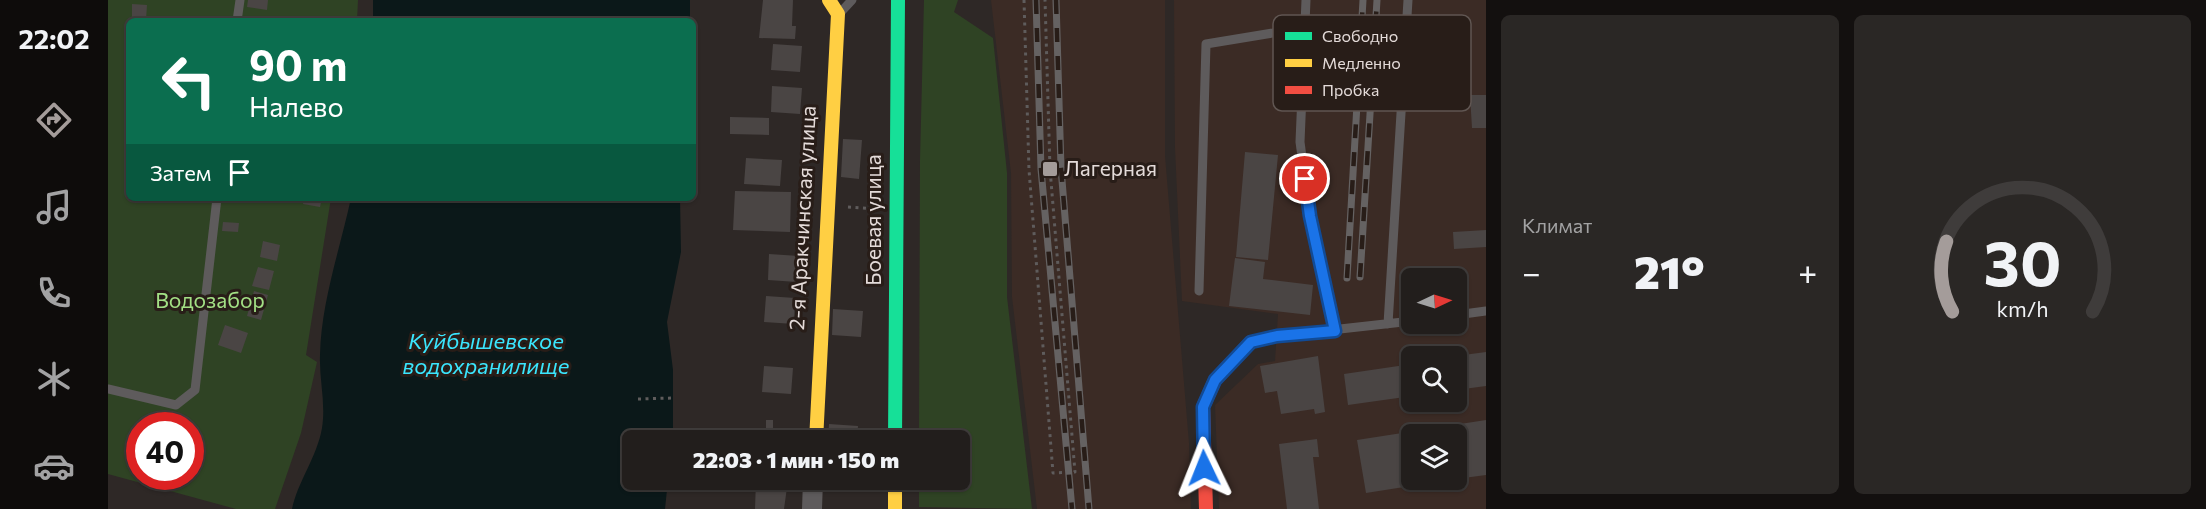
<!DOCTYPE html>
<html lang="ru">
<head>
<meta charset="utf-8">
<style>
  body { margin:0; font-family:Commissioner,sans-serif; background:#2a2725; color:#f1f3f6; height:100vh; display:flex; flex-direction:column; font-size:22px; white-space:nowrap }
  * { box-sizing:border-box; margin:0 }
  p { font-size:20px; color:#a2a2a3 }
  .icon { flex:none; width:33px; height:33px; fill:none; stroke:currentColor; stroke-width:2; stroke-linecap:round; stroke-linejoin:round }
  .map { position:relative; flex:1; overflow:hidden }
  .drawer { display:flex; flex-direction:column; gap:15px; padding:15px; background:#13100f; width:720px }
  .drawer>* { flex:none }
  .guide { position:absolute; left:18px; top:18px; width:570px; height:183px; border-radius:9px; box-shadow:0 2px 4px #0004,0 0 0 2px #3f3c3b; background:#0b6e4f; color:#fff; overflow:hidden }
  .needle { width:39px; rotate:86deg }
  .fabs { position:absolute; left:1293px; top:268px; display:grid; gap:12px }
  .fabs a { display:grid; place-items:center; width:66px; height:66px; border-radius:9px; background:#221e1c; box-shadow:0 2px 4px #0004,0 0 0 2px #3f3c3b; font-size:30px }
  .speed { position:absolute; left:18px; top:412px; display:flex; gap:12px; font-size:30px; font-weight:700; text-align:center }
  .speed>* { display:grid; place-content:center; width:78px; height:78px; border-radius:50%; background:#221e1c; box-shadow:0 2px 4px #0004,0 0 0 2px #3f3c3b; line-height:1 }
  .speed .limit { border:9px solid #d22; background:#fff; color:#111 }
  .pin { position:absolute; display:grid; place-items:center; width:51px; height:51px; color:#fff; margin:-26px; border:3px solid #fff; border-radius:50%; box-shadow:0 2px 6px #0007 }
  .me { position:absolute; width:66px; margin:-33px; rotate:358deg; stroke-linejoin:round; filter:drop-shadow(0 0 4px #0008) }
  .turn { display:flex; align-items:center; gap:21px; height:126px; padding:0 24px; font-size:27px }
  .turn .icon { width:78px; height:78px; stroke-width:2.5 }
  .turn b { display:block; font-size:42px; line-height:51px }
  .then { display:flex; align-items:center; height:57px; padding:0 24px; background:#0003; gap:12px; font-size:22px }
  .big { font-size:45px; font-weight:800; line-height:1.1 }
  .drawer .tile { flex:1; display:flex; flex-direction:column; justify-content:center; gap:9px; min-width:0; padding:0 21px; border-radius:9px; background:#2a2725 }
  .drawer .dial { align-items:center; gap:0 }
  .dial svg { height:156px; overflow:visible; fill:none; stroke:#3f3c3b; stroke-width:7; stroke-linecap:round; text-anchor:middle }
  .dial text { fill:#f1f3f6; stroke:none }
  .heat { display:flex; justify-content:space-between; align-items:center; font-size:33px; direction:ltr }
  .drawer .tiles { flex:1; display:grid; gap:15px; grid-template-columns:repeat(2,1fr) }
  .trip { position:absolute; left:514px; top:430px; width:348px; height:60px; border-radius:9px; background:#221e1c; box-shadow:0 2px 4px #0004,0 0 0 2px #3f3c3b; font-weight:800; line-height:60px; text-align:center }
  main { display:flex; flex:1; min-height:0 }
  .menu { display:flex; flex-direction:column; width:108px; justify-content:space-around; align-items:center; background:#0e0c0b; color:#a2a2a3 }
  .menu .icon { width:42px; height:42px }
  .menu .on { color:#a49c9a }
  .menu b { font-size:27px; color:#f1f3f6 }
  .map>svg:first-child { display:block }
  .built { fill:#3b2b25; fill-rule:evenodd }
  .green { fill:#2f4324; fill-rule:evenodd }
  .water { fill:#0b1819 }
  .building { fill:#4a4544 }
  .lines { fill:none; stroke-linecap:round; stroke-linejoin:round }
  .path { stroke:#5f5c5c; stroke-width:3; stroke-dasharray:3 4.5; stroke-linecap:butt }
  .lane { stroke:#5e5b5c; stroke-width:9 }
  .street { stroke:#5e5b5c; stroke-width:20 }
  .fast { stroke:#16e098; stroke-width:14 }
  .slow { stroke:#ffcf43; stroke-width:14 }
  .jam { stroke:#f24e42; stroke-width:14 }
  .rail-casing { stroke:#656262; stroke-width:7 }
  .rail { stroke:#281d18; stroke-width:4.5; stroke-dasharray:14; stroke-linecap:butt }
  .route-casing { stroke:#114b97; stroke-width:15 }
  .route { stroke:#1a73e8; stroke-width:10 }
  .poi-dot { fill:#a49c9a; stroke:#281d18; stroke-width:2 }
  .labels { text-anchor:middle; stroke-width:6; stroke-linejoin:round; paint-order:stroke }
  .poi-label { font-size:21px; fill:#e4dbd9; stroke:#281d18; text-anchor:start }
  .street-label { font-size:21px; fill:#e4dbd9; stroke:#281d18 }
  .park-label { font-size:21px; fill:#a3e085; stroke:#281d18 }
  .water-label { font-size:22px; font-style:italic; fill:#3ae5fd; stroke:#281d18 }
  .key { fill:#281d18; stroke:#605652; stroke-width:1.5 }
  .key-label { font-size:16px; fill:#e4dbd9 }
</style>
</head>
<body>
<main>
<nav class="menu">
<b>22:02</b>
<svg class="icon on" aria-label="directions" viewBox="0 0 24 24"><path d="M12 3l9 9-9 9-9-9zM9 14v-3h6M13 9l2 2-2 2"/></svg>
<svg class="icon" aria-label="music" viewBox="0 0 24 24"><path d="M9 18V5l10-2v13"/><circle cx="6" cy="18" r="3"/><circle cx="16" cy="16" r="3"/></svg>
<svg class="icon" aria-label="phone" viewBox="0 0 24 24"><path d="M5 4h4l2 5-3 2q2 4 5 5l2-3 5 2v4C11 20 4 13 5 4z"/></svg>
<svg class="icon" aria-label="climate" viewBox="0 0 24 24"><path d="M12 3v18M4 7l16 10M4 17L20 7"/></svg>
<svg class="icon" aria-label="car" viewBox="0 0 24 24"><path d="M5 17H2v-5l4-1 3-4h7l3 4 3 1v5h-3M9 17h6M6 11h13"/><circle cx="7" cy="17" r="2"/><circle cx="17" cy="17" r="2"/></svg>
</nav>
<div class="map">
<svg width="1378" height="509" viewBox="0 0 1378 509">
  <rect width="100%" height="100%" fill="#2e2826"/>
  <path class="built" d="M883 0H1057V156L1081 443 1083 509H929L904 297 903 173Z
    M1066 0H1378V509H1111L1107 405 1150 364 1167 361 1170 314 1074 301 1067 148ZM1304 279H1348V324H1304ZM1304 357H1348V402H1304ZM1304 435H1348V480H1304Z"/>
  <path class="green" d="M0 0H250L249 21H21V198H223L198 355 209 362 193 433 167 509H128L0 474ZM32 426H82V477H32Z
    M816 0H850L846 12 885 38 899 173V297L924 509 811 507V480H852V441H811L812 160Z"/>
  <path class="water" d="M265 0H582V21H265Z
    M243 198H572L573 252 559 322 565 370V441H525V480H560L557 509H184C190 481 209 457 214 428 218 403 211 379 212 355 213 303 232 249 243 198Z"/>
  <path class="building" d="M140 0H160L159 10 139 7Z
    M655 0H685L684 26H688L687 39 651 38Z
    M24 4 39 5 38 20 24 19Z
    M665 44 694 46 692 72 663 70Z
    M664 86 694 88 692 114 663 112Z
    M1362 95H1378V128H1364Z
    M622 117 661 118V135L622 134Z
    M735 139 754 140 751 179 733 177Z
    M1137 152 1170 155 1160 260 1128 257Z
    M638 158 674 160 672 186 636 184Z
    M627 191 683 192 682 232 625 230Z
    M196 198H214L212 207 195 204Z
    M115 222 131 223 130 232 114 231Z
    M1378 230V247L1346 249 1345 232Z
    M155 241 172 245 169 261 152 257Z
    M661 254 691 256 689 282 660 280Z
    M1127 258 1157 262 1155 279 1205 285 1202 315 1121 306Z
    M150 267 166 271 161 290 144 286Z
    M146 291 160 295 153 320 139 316Z
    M658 296 687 298 686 324 656 322Z
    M725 309 755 311 753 337 724 335Z
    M117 325 140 333 133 353 110 345Z
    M1378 352V386L1348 390V356Z
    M1210 356 1217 412 1207 414 1206 409 1173 414 1169 391 1157 393 1152 366Z
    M1304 364V396L1240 405 1236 374Z
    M656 366 685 368 683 394 654 392Z
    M658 420H665V429H674V441L641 438V433L652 434V430H658Z
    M1378 420V475L1348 479V435H1304V480L1334 481 1258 493 1249 440Z
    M721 424 750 426 749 441H720Z
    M1209 439 1211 457H1205L1211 509H1179L1171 444Z
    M648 480H680L676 509H647Z"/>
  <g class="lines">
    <path class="path" d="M916 0 921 170 945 473 967 472 942 169 937 0
      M585 112 587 111
      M740 207 769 209
      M530 399 565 398"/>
    <path class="lane" d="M1198 0 1192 142 1202 216 1227 331
      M732 13 744 0
      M129 21 132 0
      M1091 291 1098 44 1195 28
      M1348 315 1378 311
      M1280 324 1300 0
      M1145 341 1169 336 1304 321
      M0 389 68 405 87 390 109 198"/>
    <path class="street" d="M704 509 705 480"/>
    <path class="fast" d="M787 441 790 0"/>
    <path class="slow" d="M708 441 730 14 721 0
      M787 480V509"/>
    <path class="jam" d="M1098 509 1095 407 1107 380 1143 342"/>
    <g class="rail-casing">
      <path id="rail" d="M928 0 933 169 964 509
        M948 0 953 168 981 509
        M1252 277 1269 0
        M1239 278 1255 0"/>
    </g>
    <use href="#rail" class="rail"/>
  </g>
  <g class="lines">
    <g class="route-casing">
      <path id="route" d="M1096 468 1095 407 1107 380 1143 342 1169 336 1227 331 1202 216 1197 179"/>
    </g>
    <use href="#route" class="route"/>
  </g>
  <rect class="poi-dot" x="934" y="161" width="16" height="16" rx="3"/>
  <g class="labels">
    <g class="poi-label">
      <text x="956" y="176">Лагерная</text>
    </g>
    <g class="street-label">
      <text transform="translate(695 218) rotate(-87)" y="7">2-я Аракчинская улица</text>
      <text transform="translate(766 220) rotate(-90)" y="7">Боевая улица</text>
    </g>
    <g class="park-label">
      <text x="102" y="308">Водозабор</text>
    </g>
    <g class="water-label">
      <text x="378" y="349">Куйбышевское<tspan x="378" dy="25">водохранилище</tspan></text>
    </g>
  </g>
  <rect x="1165" y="15" width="198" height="96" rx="9" class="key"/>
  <rect x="1177" y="32" width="27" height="8" fill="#16e098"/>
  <rect x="1177" y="59" width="27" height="8" fill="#ffcf43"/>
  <rect x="1177" y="86" width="27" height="8" fill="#f24e42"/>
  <g class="key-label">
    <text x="1214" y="42">Свободно</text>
    <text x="1214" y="69">Медленно</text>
    <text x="1214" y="96">Пробка</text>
  </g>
</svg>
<div class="fabs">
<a><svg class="needle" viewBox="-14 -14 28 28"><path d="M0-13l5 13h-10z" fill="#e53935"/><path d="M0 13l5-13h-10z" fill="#a2a2a3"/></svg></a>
<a><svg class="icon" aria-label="search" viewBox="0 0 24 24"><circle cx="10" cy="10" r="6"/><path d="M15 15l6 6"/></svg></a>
<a><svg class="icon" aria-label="layers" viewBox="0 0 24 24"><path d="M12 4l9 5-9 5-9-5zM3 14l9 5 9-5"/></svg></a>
</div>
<div class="speed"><div class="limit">40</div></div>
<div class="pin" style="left:1197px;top:179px;background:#d93025"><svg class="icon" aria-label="arrive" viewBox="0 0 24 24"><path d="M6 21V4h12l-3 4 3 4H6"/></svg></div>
<svg class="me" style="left:1096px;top:468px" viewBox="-20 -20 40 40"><path d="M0-17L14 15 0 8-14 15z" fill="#1a73e8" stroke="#fff" stroke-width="4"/></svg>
<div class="trip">22:03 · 1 мин · 150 m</div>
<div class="guide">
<div class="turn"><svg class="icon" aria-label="left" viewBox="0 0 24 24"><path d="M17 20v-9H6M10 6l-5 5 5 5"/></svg><div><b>90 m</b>Налево</div></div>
<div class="then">Затем<svg class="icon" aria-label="arrive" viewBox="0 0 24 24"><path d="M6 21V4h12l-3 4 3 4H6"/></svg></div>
</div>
</div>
<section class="drawer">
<div class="tiles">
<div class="tile"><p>Климат</p>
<div class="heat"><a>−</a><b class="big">21°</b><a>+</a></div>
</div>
<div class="tile dial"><svg viewBox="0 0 100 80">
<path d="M14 69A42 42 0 1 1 86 69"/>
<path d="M14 69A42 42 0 0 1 11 33" stroke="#a49c9a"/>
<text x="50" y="56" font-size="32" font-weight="700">30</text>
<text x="50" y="72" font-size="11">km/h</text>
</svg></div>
</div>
</section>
</main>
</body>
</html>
